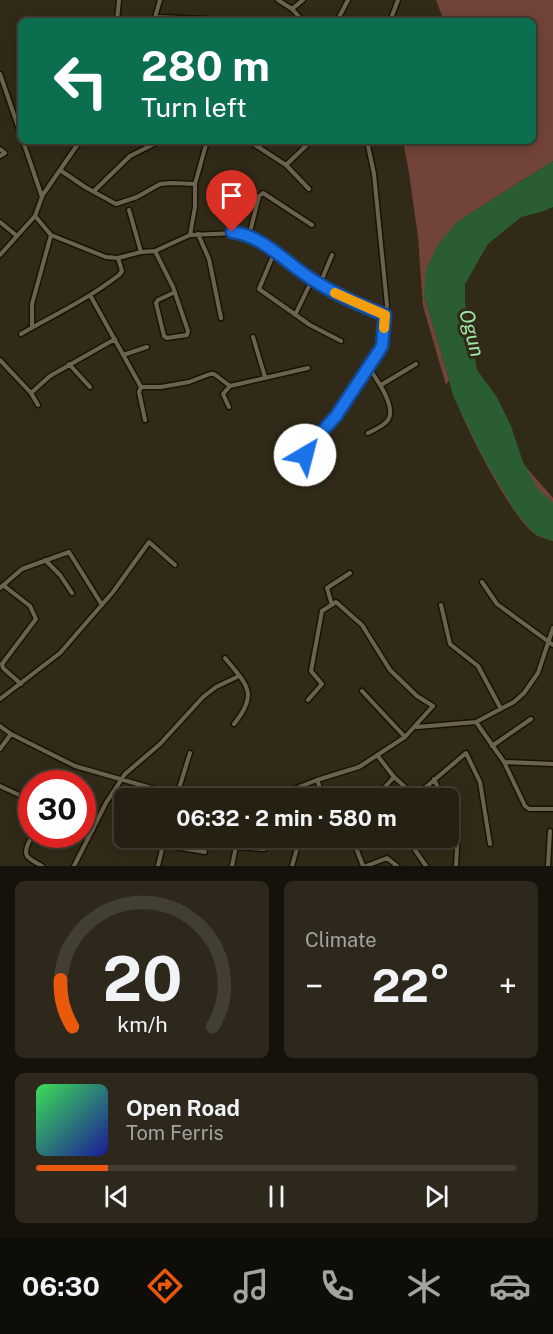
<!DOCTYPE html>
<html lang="en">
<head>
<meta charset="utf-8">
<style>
  body { margin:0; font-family:"Public Sans",sans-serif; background:#2d281b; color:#f1f3f6; height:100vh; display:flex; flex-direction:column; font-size:22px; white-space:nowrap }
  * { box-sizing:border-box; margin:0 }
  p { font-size:20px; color:#a3a39f }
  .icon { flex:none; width:33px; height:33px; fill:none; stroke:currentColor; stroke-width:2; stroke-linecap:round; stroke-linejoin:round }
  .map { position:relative; height:866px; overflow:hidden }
  .drawer { display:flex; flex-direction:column; gap:15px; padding:15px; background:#14120a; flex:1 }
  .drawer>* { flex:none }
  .top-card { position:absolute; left:18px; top:18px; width:518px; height:126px; border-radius:9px; box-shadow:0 3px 15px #0003,0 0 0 2px #423e32; background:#0b6e4f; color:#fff; overflow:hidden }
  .speed { position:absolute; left:18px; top:770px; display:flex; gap:12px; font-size:30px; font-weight:700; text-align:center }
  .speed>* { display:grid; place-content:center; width:78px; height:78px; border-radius:50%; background:#252012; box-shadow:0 3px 15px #0003,0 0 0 2px #423e32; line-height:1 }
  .speed .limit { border:9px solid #d22; background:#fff; color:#111 }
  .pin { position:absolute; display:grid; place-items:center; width:51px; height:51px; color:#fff; margin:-62px -26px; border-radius:50% 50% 50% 0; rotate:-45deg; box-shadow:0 0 6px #0007 }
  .pin .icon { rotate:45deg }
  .me { position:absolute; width:66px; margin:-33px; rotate:37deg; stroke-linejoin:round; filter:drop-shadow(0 0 4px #0008) }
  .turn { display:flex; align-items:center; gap:21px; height:126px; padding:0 24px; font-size:27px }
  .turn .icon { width:78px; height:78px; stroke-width:2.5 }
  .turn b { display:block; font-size:42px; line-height:51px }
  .big { font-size:45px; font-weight:700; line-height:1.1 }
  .drawer .widget { flex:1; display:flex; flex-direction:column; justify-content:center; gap:9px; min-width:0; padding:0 21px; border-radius:9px; background:#2d281b }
  .drawer .dial { align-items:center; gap:0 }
  .dial svg { height:156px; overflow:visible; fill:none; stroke:#423e32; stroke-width:7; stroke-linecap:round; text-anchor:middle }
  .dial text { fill:#f1f3f6; stroke:none }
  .song { display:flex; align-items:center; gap:18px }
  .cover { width:72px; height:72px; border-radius:9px; background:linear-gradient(135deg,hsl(130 70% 55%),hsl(240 70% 35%)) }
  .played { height:6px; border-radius:3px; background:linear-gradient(90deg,#ea580c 15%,#423e32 15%) }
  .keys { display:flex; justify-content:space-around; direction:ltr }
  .heat { display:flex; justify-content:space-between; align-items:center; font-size:33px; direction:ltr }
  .drawer .tiles { flex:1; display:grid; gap:15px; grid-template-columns:1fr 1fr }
  .widget:last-child { grid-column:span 2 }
  .trip { position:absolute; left:114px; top:788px; width:345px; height:60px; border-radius:9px; background:#252012; box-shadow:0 3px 15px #0003,0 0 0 2px #423e32; font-weight:700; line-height:60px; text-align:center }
  .dock { display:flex; height:96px; justify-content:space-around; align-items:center; background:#0f0d07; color:#a3a39f }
  .dock .icon { width:42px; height:42px }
  .dock .active { color:#ea580c }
  .dock b { font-size:27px; color:#f1f3f6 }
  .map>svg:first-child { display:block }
  .green { fill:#724339 }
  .water { fill:#2b5d32 }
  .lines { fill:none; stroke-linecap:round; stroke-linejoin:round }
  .minor-casing { stroke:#191303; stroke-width:7 }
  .minor { stroke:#6b634f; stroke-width:4 }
  .route-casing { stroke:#114b97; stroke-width:15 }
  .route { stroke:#1a73e8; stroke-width:10 }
  .slow { stroke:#f59e0b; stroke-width:10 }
  .labels { text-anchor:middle; stroke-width:6; stroke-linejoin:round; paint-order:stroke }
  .water-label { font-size:20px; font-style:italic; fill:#9ce7a3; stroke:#312a18 }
</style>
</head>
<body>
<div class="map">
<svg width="553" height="866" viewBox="0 0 553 866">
  <rect width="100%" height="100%" fill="#312a18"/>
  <path class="green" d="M436 0H553V161L457 222 424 295 449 379 553 498V541C548 539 540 538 535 534 510 517 456 411 449 380L446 385 423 306 418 237 409 173 403 141H532V21H444Z"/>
  <path class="water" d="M553 161V207L541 212 521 217 488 244 465 284V303L477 370 497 397 511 426 523 462 537 488 553 503V541L536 535 517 514 483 457 453 396 449 379 424 295 426 269 439 243 457 222Z"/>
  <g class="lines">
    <g class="minor-casing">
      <path id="minor" d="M278 0 292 9 303 21
        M292 9 303 0
        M156 17 205 19 214 21
        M117 21 119 0
        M154 21 160 0
        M337 21 348 0
        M390 21 398 0
        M0 74 21 135
        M249 141 286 165 309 189
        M0 149 5 153 0 156
        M286 165 311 141
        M60 170 85 187 116 204 137 197 160 184 172 183 195 184
        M94 191 130 156 160 141
        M42 196 80 141
        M129 210 141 252
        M35 216 51 235 106 257 118 258 141 252 155 251 190 235 237 233 249 236 275 251 320 284 345 298 385 315
        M0 222 17 236
        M198 234 209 259 221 318
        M190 235 195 207V184L207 141
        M249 236 259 196 263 193 312 225
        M155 251 173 287 188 331 187 335 167 338 164 336 156 303 158 300 175 292
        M275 251 259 289 310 325 341 341
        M0 255 35 216 42 197 23 141
        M320 284 332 255
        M90 295 141 387 139 392 145 420
        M295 315 312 280
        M32 328V304L51 235
        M21 334C54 315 88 299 119 275L122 271 118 258
        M253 337 265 377
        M123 355 147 347
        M0 360 31 393 38 405
        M69 364 90 387
        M381 385 416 364
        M141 387H161L189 382 210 374H214L230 386
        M31 393 50 376 115 339
        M229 407 223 394 230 386 308 368
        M368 433C374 430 384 426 388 420 397 407 376 378 369 368
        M317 473 305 455 306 452 336 416 382 346 387 305 374 174 367 141
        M45 560 60 575 72 593
        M482 582 497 604 553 645
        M3 585 30 606 36 619 2 664 3 668 21 684
        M0 588 22 569 69 552 102 605
        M332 605 327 588 350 573
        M441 605 450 644 478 666 501 709
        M225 658C247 685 259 693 234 724
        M362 691 405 737
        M0 699 60 653 113 592 149 542 175 565
        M476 722 504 762 525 806 529 809H553
        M0 726 11 734 75 766 186 798
        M417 727 476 722 514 702 524 693 538 673 553 628
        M492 746 531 719
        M0 749 11 734
        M377 755 394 777 415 796
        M505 762 553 764
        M434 779 443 798
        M317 780 324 798
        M0 786 32 801
        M173 798 177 795 190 753
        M271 798 317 780 359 767 405 737 433 706 417 696 390 670 362 625 336 602 322 611 311 671 322 684 308 700
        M375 798 394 777
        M413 798 466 753 480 782 490 844
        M448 809 458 830 456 866
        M82 825 93 830
        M448 834 458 830
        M297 837 355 845 369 837
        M406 837 426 866
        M30 840C21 857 28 858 42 866
        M431 843 443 837
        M164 845 205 852
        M355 845 363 866
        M237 847 264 849
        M74 866 106 803 125 774 160 744 203 697 216 687 239 676
        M158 866 165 837
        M232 866 238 837
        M292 866 300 838
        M366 866 387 858 397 866
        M548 866 550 831"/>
    </g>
    <use href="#minor" class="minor"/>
  </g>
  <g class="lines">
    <g class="route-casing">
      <path id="route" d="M232 232C264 236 287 264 313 280 336 295 360 305 385 315L382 346 379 351 336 416 309 446 305 455"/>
    </g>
    <use href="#route" class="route"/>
    <path class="slow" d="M335 293 385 315 384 328"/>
  </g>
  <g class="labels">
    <g class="water-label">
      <text transform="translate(472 333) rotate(75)" y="7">Ogun</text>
    </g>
  </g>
</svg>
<div class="speed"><div class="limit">30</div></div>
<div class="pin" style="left:232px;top:232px;background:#d93025"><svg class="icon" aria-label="arrive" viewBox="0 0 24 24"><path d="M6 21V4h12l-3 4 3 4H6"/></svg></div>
<svg class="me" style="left:305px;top:455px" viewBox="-20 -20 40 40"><circle r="19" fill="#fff"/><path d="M0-13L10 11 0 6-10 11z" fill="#1a73e8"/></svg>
<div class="trip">06:32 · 2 min · 580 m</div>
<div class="top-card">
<div class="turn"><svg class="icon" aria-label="left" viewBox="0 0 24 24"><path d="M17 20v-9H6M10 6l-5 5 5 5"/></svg><div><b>280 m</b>Turn left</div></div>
</div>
</div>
<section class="drawer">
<div class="tiles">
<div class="widget dial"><svg viewBox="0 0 100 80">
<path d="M14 69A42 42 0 1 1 86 69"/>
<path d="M14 69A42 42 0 0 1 8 45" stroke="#ea580c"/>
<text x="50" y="56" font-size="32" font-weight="700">20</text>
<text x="50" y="72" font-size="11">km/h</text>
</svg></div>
<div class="widget"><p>Climate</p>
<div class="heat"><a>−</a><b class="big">22°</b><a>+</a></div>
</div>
<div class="widget">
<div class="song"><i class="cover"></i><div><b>Open Road</b><p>Tom Ferris</p></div></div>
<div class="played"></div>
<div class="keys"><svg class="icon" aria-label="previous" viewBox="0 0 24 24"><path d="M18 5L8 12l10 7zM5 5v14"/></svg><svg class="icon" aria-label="pause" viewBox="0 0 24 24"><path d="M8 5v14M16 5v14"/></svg><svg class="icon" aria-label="next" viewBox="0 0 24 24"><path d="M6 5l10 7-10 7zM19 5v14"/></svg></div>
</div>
</div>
</section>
<nav class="dock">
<b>06:30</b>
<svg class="icon active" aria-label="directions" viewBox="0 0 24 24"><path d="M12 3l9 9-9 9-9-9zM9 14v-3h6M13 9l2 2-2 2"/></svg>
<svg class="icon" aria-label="music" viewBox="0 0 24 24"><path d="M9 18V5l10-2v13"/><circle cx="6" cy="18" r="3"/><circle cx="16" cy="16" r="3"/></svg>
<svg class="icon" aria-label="phone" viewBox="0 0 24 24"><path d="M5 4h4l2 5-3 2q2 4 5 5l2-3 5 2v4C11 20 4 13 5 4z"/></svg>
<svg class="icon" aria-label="climate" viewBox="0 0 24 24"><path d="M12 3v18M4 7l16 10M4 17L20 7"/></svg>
<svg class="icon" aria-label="car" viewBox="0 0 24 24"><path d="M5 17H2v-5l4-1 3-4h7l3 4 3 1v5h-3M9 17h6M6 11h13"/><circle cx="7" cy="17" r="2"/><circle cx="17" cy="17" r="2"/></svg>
</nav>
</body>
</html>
